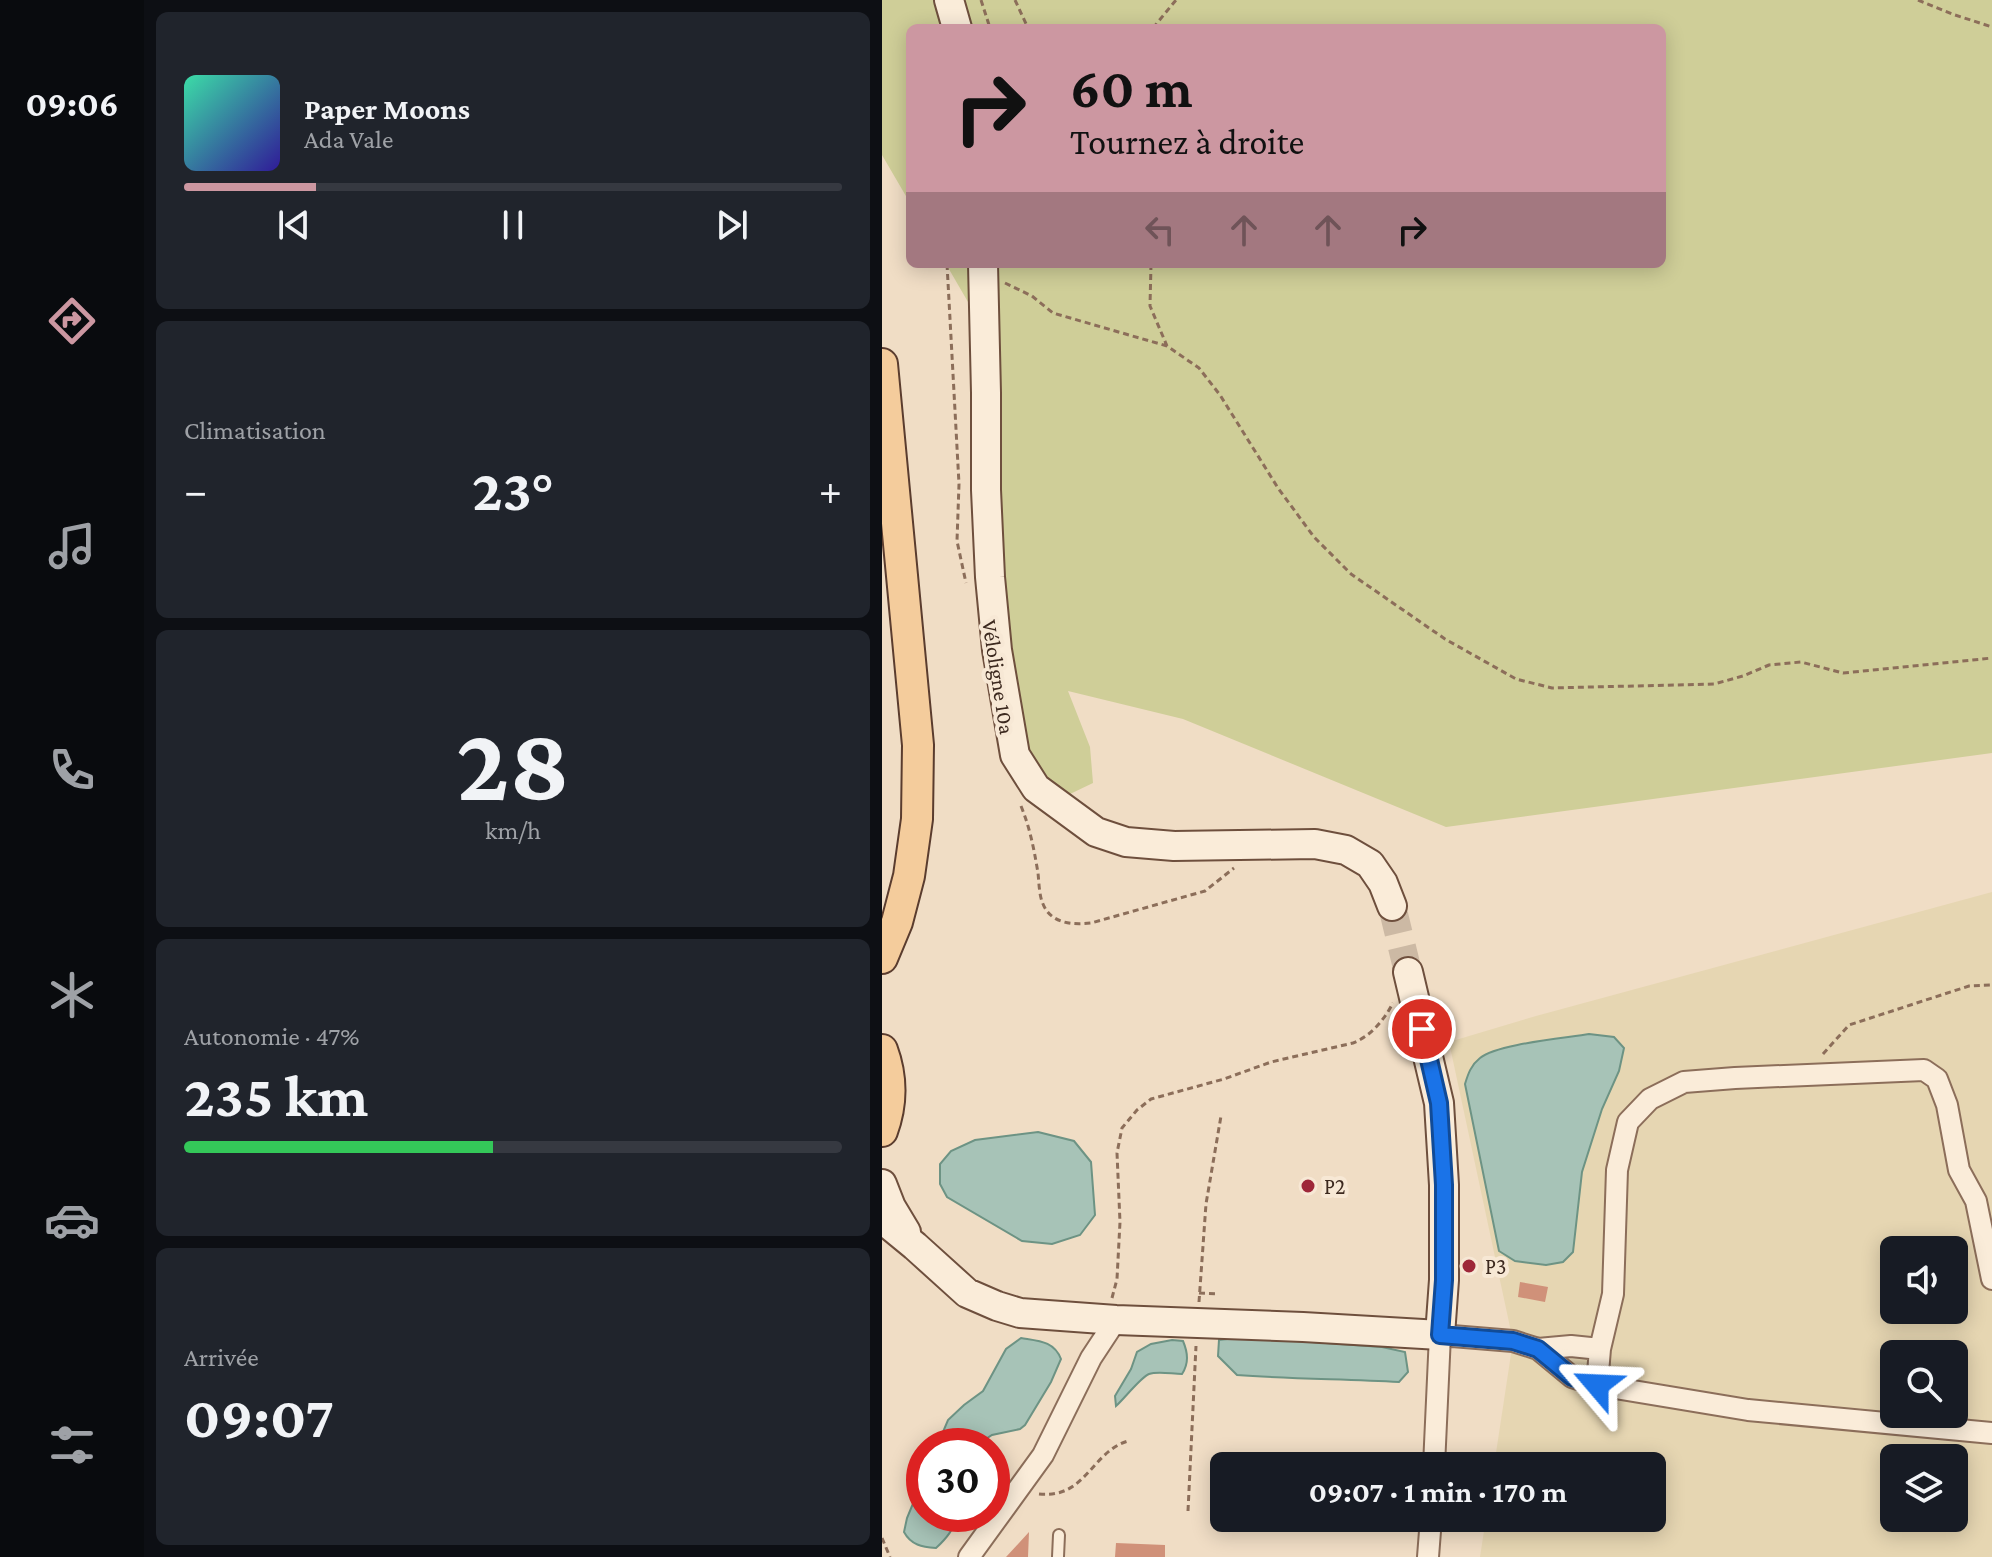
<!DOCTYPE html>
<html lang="fr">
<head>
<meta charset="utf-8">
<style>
  body { margin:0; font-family:"Crimson Pro",serif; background:#20242c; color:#f1f3f6; height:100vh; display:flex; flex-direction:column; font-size:30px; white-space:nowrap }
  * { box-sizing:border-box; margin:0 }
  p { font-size:26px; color:#9ea1a6 }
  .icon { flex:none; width:44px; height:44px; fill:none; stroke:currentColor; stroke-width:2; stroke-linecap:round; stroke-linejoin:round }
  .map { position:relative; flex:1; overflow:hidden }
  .panel { display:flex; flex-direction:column; gap:12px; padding:12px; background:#0d0f14; width:738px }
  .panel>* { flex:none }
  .guide { position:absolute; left:24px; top:24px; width:760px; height:244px; border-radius:12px; box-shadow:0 4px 20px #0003; background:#cc97a1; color:#111; overflow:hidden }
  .tools { position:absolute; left:998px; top:1236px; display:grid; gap:16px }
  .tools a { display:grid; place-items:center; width:88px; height:88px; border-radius:12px; background:#171b24; box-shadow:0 4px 20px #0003; font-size:40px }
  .speed { position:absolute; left:24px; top:1428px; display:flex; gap:16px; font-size:40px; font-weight:700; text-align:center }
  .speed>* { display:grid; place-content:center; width:104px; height:104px; border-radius:50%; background:#171b24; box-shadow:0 4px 20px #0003; line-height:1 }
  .speed .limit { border:12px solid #d22; background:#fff; color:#111 }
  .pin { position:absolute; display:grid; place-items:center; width:68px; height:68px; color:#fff; margin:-34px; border:4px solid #fff; border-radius:50%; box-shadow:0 2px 8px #0007 }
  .me { position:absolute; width:88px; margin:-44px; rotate:296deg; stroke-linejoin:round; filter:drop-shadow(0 0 6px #0008) }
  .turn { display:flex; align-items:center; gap:28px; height:168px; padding:0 32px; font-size:36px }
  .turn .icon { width:104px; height:104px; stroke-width:2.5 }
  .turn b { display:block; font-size:56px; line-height:68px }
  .lanes { display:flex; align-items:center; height:76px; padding:0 32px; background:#0003; justify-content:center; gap:40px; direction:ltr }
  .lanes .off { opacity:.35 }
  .big { font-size:60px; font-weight:700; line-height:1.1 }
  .panel .tile { flex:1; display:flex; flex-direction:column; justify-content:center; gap:12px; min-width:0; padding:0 28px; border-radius:12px; background:#20242c }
  .panel .dial { align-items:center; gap:0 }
  .dial b { font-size:104px; line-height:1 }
  .song { display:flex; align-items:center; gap:24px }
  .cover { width:96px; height:96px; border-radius:12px; background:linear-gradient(135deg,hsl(160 70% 55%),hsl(250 70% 35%)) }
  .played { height:8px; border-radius:4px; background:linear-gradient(90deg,#cc97a1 20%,#363941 20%) }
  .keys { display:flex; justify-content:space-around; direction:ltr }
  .heat { display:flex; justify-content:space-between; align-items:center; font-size:44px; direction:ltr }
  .charge { height:12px; border-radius:6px; background:linear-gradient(90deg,#34c759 47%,#363941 0) }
  .trip { position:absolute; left:328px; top:1452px; width:456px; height:80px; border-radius:12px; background:#171b24; box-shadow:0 4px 20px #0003; font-weight:700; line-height:80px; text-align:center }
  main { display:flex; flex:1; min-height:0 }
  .menu { display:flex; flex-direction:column; width:144px; justify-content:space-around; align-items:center; background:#090b0e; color:#9ea1a6 }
  .menu .icon { width:56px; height:56px }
  .menu .selected { color:#cc97a1 }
  .menu b { font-size:36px; color:#f1f3f6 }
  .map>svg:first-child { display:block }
  .farmland { fill:#e6d6b2; fill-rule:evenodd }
  .green { fill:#cfce98 }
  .water { fill:#a7c3b7; stroke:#6d9384; stroke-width:2 }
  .building { fill:#d09179 }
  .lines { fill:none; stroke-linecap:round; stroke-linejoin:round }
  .secondary-tunnel { stroke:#ccb9a4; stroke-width:28; stroke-dasharray:28 14; stroke-linecap:butt }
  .lane-casing { stroke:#8c6e5a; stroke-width:14 }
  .street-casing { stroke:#8c6e5a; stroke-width:24 }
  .secondary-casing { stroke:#6e4f3d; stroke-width:32 }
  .primary-casing { stroke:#5a3c2e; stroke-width:34 }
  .path { stroke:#8c6e5a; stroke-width:3; stroke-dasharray:6 4; stroke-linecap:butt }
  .lane { stroke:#faecd9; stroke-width:10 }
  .street { stroke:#faecd9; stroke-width:20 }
  .secondary { stroke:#faecd9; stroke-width:28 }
  .primary { stroke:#f4cc9c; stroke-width:30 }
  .route-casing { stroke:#114b97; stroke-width:20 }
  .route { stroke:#1a73e8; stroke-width:14 }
  .poi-dot { fill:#9e2739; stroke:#f7e8d5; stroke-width:3 }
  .labels { text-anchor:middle; stroke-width:8; stroke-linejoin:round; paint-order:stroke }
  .street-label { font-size:22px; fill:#3c291f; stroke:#f7e8d5 }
  .poi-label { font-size:22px; fill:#3c291f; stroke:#f7e8d5; text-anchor:start }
</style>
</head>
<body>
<main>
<nav class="menu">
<b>09:06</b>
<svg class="icon selected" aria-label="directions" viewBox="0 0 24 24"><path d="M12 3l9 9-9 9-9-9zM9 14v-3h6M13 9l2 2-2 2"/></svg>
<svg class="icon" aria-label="music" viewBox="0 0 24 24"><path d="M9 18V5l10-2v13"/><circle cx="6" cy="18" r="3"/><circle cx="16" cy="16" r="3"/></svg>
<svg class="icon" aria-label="phone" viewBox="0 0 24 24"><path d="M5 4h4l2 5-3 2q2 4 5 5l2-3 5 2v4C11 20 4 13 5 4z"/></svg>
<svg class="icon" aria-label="climate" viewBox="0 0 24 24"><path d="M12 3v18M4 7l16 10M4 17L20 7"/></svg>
<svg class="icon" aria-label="car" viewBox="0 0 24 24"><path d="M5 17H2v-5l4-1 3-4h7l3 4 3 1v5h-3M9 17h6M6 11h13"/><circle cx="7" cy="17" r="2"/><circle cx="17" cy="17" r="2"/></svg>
<svg class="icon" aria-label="filters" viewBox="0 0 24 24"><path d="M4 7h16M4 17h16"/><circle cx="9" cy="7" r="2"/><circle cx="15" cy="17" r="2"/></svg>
</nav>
<section class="panel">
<div class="tile">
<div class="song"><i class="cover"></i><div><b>Paper Moons</b><p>Ada Vale</p></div></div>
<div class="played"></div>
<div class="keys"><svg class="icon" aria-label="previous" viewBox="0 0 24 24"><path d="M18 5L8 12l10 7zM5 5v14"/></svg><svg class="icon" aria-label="pause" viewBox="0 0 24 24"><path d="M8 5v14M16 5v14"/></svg><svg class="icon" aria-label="next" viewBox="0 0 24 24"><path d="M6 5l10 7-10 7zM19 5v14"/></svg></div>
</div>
<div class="tile"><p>Climatisation</p>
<div class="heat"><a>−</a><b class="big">23°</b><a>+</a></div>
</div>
<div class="tile dial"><b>28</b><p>km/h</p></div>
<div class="tile"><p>Autonomie · 47%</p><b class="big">235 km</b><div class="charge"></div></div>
<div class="tile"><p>Arrivée</p><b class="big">09:07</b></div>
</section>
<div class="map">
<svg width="1110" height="1557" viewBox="0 0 1110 1557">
  <rect width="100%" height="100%" fill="#f0ddc5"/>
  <path class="farmland" d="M1110 892V1557H598L604 1518H770V1466H612L631 1341 567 1042 654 1016ZM1012 1250H1072V1310H1012ZM1012 1354H1072V1414H1012ZM1012 1458H1072V1518H1012Z"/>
  <path class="green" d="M0 0H1110V753L564 827 301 719 186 691 208 747 211 783 188 794 174 786 156 772 131 705 134 690 130 644 125 603 119 580 108 340 64 264H780V28H28V203L0 155Z"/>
  <path class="water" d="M707 1034 732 1037 742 1048 737 1071 720 1109 700 1172 691 1252 681 1262 664 1265 633 1261 617 1251 583 1084C586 1074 589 1065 598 1058 614 1044 684 1038 707 1034Z
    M156 1132 192 1141 209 1162 213 1215 198 1235 170 1244 140 1241 65 1197 58 1184V1164L69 1151 93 1140Z
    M362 1337 500 1347 523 1352 526 1372 517 1382C463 1379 409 1379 355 1375L336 1356 337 1340Z
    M139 1338C157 1341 172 1341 179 1359L169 1382 143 1425 138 1429 110 1435 93 1446H55L66 1420 82 1405 101 1391 124 1349Z
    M290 1340 301 1341C306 1353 307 1363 300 1374 290 1374 276 1371 267 1374 259 1377 242 1399 234 1406L233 1396 249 1369 255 1352 269 1344Z
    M42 1477V1514H76C72 1529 65 1538 54 1548 40 1547 29 1545 22 1532L25 1518Z"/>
  <path class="building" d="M638 1282 666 1287 663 1302 636 1297Z
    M147 1532 146 1557H124Z
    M234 1543 283 1545V1557H233Z"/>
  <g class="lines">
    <path class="secondary-tunnel" d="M510 906 526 972"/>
    <g class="lane-casing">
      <path id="lane" d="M176 1557 177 1535"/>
    </g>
    <g class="street-casing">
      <path id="street" d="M656 1349 689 1346 718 1349
        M715 1385 718 1349 731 1294 735 1170 746 1122 768 1099 802 1082 853 1078 1042 1070 1055 1079 1065 1105 1077 1170 1094 1201 1110 1279
        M552 1466 558 1335 631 1341 656 1349 690 1377 715 1385 866 1410 1110 1433
        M87 1557 161 1455 209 1358 234 1320
        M546 1557 549 1518"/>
    </g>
    <g class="secondary-casing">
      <path id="secondary" d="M67 0 75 28
        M101 264 104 393V490L108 577 115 650 133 755 154 788 214 832 244 842 292 846 433 844 464 850 488 864 501 883 510 906
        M0 1184 9 1207 24 1232
        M0 1219 33 1246 85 1293 115 1306 138 1313 234 1320 421 1327 558 1335 562 1280V1185L557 1103 526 972"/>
    </g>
    <g class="primary-casing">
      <path id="primary" d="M0 364 36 745 35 819 27 876 15 922 0 958
        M0 1050C10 1077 10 1104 0 1131"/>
    </g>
    <path class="path" d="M99 0 108 28
      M133 0 146 28
      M1036 0 1070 14 1110 27
      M271 28 294 0
      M65 264 77 484 75 541 84 583
      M269 264 268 306 285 346 317 368 338 395 396 488 432 537 469 574 563 639 634 679 670 688 832 684 861 676 887 665 919 662 961 673 1110 658
      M123 283 150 296 171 313 285 346
      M139 806C148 828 152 849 156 873 157 882 157 895 161 904 169 924 191 925 209 923L323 891 352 868
      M941 1054 967 1025 1087 986 1110 985
      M317 1293 336 1294
      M230 1298 235 1279 238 1222 235 1153 240 1128 255 1110 269 1099 342 1079 389 1062 471 1043C489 1036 502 1020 511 1003
      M317 1302 324 1204 339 1116
      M157 1494C204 1499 209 1452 246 1441
      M306 1511 314 1346
      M0 1538 8 1557"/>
    <use href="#lane" class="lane"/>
    <use href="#street" class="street"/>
    <use href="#secondary" class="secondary"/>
    <use href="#primary" class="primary"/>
  </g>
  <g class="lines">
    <g class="route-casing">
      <path id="route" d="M540 1029 557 1103 562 1185V1280L558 1335 631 1341 656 1349 690 1377 715 1385"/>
    </g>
    <use href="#route" class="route"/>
  </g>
  <g class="poi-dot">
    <circle cx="426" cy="1186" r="8"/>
    <circle cx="587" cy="1266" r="8"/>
  </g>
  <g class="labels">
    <g class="street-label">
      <text transform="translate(117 677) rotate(81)" y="8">Véloligne 10a</text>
    </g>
    <g class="poi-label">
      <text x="442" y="1194">P2</text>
      <text x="603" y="1274">P3</text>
    </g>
  </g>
</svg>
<div class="tools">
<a><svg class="icon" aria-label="sound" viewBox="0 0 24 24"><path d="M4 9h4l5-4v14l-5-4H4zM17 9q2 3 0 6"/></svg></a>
<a><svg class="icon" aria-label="search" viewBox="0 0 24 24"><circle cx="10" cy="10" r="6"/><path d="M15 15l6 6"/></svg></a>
<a><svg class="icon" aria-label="layers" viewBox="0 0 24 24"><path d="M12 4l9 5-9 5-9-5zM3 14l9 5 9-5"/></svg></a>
</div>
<div class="speed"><div class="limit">30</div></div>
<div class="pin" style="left:540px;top:1029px;background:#d93025"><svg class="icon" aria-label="arrive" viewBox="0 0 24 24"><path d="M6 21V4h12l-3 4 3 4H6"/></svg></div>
<svg class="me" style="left:715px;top:1385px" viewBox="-20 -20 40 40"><path d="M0-17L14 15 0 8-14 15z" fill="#1a73e8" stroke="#fff" stroke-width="4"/></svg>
<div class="trip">09:07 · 1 min · 170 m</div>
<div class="guide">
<div class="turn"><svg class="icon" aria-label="right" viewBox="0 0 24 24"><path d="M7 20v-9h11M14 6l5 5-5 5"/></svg><div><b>60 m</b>Tournez à droite</div></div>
<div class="lanes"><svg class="icon off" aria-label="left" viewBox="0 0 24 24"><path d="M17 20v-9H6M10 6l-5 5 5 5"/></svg><svg class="icon off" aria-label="ahead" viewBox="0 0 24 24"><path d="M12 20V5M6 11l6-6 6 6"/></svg><svg class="icon off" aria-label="ahead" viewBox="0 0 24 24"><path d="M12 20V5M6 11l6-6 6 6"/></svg><svg class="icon" aria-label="right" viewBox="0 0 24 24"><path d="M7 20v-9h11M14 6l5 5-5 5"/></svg></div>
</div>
</div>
</main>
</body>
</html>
